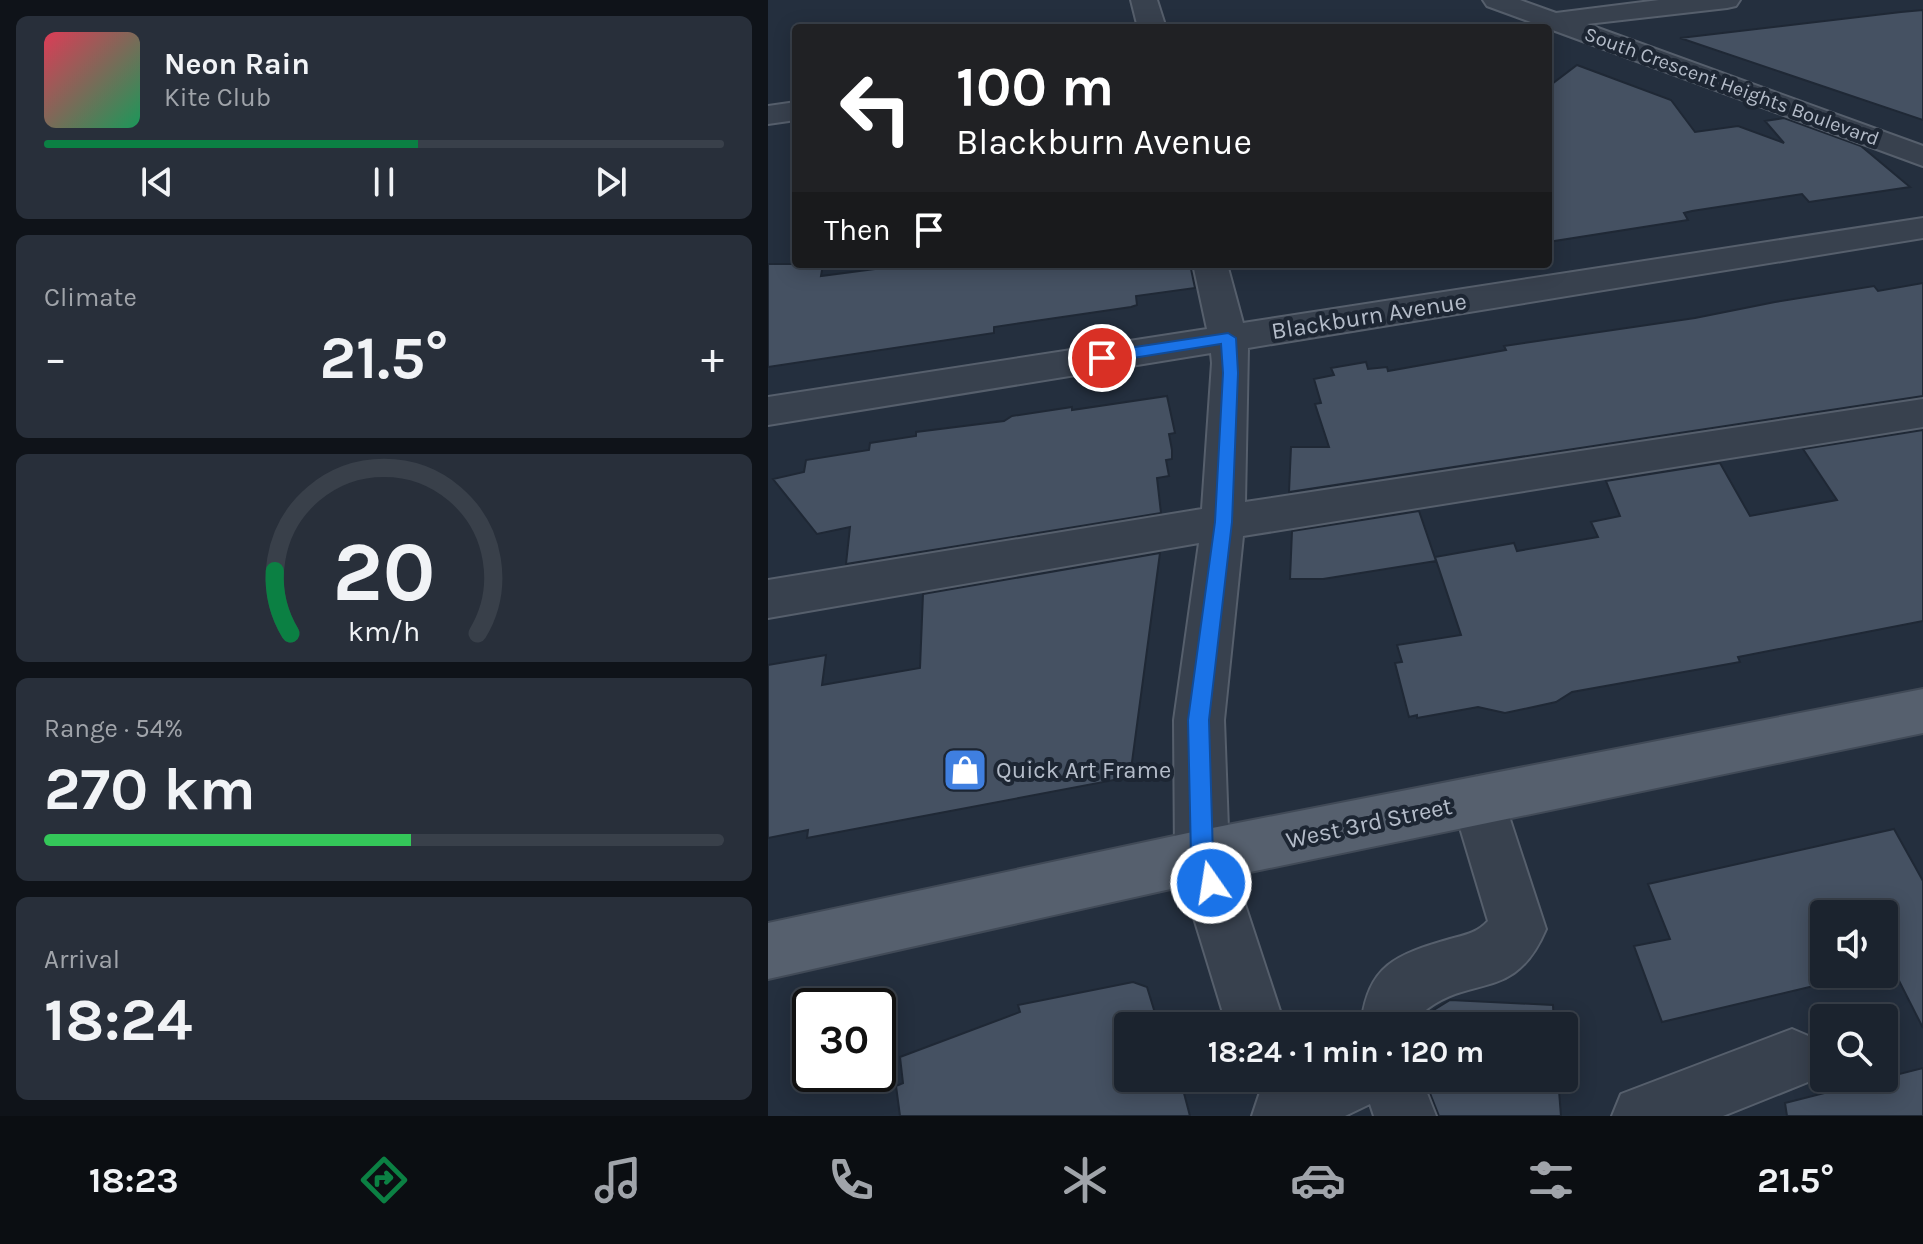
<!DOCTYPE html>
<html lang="en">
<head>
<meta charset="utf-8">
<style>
  body { margin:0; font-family:Karla,sans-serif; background:#282f3a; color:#f1f3f6; height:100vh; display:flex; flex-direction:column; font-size:30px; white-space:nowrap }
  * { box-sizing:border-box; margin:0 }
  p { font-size:26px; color:#a0a4aa }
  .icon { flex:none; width:44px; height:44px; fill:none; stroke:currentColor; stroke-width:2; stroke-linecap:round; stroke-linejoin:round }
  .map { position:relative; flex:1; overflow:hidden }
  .sheet { display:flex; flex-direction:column; gap:16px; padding:16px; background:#0f1319; width:768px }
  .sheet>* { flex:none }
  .hud { position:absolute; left:24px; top:24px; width:760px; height:244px; border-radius:8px; box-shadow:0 4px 20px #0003,0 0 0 2px #39404a; background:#202124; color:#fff; overflow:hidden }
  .buttons { position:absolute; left:1042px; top:900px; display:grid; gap:16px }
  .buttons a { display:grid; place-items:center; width:88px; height:88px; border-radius:8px; background:#1b232e; box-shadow:0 4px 20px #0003,0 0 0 2px #39404a; font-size:40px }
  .speed { position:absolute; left:24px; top:988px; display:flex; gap:16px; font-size:40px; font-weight:700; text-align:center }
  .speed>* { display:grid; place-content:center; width:104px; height:104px; border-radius:50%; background:#1b232e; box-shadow:0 4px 20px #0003,0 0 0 2px #39404a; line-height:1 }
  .speed .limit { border:4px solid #111; border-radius:12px; background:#fff; color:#111 }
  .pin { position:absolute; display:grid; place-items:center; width:68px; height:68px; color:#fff; margin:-34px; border:4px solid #fff; border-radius:50%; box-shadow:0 2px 8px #0007 }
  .me { position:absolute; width:88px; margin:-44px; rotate:347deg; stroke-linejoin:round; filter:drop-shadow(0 0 6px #0008) }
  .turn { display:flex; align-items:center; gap:28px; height:168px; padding:0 32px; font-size:36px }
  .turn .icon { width:104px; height:104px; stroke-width:2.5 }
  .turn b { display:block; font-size:56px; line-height:68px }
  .then { display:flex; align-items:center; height:76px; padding:0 32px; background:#0003; gap:16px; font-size:30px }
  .big { font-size:60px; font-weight:700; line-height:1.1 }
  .sheet .tile { flex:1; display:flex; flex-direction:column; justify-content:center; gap:12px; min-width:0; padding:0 28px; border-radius:12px; background:#282f3a }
  .sheet .dial { align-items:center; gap:0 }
  .dial svg { height:208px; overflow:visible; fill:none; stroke:#39404a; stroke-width:7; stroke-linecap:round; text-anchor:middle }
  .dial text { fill:#f1f3f6; stroke:none }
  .song { display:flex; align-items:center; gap:24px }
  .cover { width:96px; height:96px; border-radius:12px; background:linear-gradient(135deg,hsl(350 70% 55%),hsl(150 70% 35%)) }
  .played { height:8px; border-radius:4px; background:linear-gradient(90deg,#0b8043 55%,#39404a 55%) }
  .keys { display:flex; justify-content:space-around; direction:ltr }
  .heat { display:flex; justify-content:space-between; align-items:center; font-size:44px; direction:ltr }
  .charge { height:12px; border-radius:6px; background:linear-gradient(90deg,#34c759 54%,#39404a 0) }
  .trip { position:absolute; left:346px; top:1012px; width:464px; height:80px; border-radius:8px; background:#1b232e; box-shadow:0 4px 20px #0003,0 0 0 2px #39404a; font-weight:700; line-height:80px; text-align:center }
  .tab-bar { display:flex; height:128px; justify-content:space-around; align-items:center; background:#0b0e12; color:#a0a4aa }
  .tab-bar .icon { width:56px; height:56px }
  .tab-bar .current { color:#0b8043 }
  .tab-bar b { font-size:36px; color:#f1f3f6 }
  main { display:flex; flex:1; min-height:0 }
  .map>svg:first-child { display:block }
  .building { fill:#455162; stroke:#1f2835; stroke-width:2 }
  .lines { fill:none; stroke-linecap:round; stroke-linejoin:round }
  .minor-casing { stroke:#565f6c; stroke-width:4 }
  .major-casing { stroke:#414a57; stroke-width:4 }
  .minor { fill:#38414e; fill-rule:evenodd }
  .major { fill:#56606e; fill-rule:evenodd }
  .route { fill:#1a73e8; stroke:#114b97; stroke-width:2 }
  .labels { text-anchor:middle; stroke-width:8; stroke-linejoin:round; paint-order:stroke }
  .far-street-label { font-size:20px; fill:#b4bcc9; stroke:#1d2633 }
  .street-label { font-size:24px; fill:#b4bcc9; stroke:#1d2633 }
  .poi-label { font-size:24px; fill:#b4bcc9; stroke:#1d2633; text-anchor:start }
</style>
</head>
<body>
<main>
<section class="sheet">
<div class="tile">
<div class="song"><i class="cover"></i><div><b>Neon Rain</b><p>Kite Club</p></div></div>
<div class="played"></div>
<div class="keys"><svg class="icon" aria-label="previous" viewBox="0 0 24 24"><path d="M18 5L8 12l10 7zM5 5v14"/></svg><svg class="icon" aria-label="pause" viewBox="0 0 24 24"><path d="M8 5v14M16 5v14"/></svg><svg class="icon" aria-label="next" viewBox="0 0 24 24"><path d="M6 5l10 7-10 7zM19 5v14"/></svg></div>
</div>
<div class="tile"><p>Climate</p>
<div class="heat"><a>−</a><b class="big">21.5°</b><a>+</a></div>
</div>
<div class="tile dial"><svg viewBox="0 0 100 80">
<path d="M14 69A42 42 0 1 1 86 69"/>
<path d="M14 69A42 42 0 0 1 8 45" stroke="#0b8043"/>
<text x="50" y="56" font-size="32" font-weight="700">20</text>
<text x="50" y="72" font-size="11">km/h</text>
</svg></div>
<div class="tile"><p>Range · 54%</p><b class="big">270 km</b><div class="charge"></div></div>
<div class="tile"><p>Arrival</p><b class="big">18:24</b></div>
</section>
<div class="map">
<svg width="1155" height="1116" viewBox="0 0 1155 1116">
  <rect width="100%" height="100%" fill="#242f3e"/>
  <path class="building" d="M1155 10V120L912 38 1133 12Z
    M809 65 903 100 927 132 970 126 1016 143 997 121 1016 118 1093 146 1142 187 1041 202 1034 194 924 211 916 213 920 220 780 242V87Z
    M0 264H55L53 276 145 264H422L427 288 368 296 369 305 363 307 226 327V333L0 367Z
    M1155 283V396L521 492 523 447H561L547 404 553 403 546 379 566 375 563 368 598 362 600 369 619 367 620 371 738 350 736 346 927 318 1007 302 1106 286 1110 291Z
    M399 396 407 433 401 434 404 450V459L398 460 401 476 389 478 393 513 78 564 82 527 49 534 5 479 36 472 38 460 101 450 102 443 148 436V432L236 421 244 416 304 407V410Z
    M1155 430V621L970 657 972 662 804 692 788 702 737 713 710 707 649 718V715L641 717 627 663 634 662 629 645 693 635 667 557 746 543 749 551 830 537 823 522 852 516 838 481 952 463 982 516 1069 500 1035 449Z
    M651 511 668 561 555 579H522L524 531Z
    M392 553 362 777 39 838 40 830 0 838V665L58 655 54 685 152 668 155 594Z
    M1126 829 1155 881V1028L1124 967 1116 969V914H1056V974H1096L894 1022 866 946 902 939 880 884Z
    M365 982 379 987 391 1026H360V1078H412L422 1116H132L128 1086 135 1083 132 1057 252 1012 250 1005Z
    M682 1000 785 1005 786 1026H654L656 1016Z
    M1155 1068V1116H1019L1017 1103Z
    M656 1078H790L793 1116H671Z"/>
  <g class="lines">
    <g class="minor-casing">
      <path id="minor" d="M363 0H389L398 28H370Z
        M715 0H752L788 13 891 0H972L968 6 959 8 819 24 1155 146V166L719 6Z
        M28 102V120L0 124V106Z
        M1155 218V238L480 348 477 502 1155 399V427L475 536 456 720 461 856 517 1026H459L407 856 406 720 431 543 0 618V580L434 509 444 363 443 353 0 425V397L439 329 425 264H459L475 323Z
        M710 776 728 784 736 801 778 929C746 1005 701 972 653 1014L651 1026H593C600 965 627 955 682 939 697 935 709 933 720 921L684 801 692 784Z
        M1024 1029 1045 1038 1054 1059 1045 1080 955 1116H844L853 1094Z
        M522 1078H653L668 1116H606L602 1104 577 1116H484L492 1092Z"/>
    </g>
    <g class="major-casing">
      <path id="major" d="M1155 689V733L434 882 0 979V923L434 830Z"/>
    </g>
    <use href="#minor" class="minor"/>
    <use href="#major" class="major"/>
  </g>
  <path class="route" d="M460 333 468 338 470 373 464 522 441 720 445 856 454 883 451 891 443 894 435 891 423 856 420 720 447 522 455 373 453 344 334 363 326 358 334 352Z"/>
  <defs>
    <g id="shop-square" transform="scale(2.3)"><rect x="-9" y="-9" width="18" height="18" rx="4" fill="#3f7fe0" stroke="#1d2633"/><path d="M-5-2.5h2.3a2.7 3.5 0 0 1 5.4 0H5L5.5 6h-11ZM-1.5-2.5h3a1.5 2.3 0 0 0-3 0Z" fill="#fff"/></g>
  </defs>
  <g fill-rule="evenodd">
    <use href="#shop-square" x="197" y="770"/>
  </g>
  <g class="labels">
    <g class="far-street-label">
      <text transform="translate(964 86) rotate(20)" y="7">South Crescent Heights Boulevard</text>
    </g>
    <g class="street-label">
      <text transform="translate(601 316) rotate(-9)" y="8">Blackburn Avenue</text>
      <text transform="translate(601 823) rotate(-12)" y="8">West 3rd Street</text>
    </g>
    <g class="poi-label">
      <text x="228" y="778">Quick Art Frame</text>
    </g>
  </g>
</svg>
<div class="buttons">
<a><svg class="icon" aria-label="sound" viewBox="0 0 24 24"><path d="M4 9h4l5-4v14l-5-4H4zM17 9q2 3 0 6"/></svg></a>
<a><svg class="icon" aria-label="search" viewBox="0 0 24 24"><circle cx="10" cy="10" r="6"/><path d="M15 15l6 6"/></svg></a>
</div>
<div class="speed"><div class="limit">30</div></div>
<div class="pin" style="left:334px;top:358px;background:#d93025"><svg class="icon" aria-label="arrive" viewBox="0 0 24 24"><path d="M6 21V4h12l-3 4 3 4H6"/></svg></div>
<svg class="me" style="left:443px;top:883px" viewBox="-20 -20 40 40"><circle r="17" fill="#1a73e8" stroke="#fff" stroke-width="3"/><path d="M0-11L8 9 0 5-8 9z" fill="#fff"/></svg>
<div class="trip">18:24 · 1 min · 120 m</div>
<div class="hud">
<div class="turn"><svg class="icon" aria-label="left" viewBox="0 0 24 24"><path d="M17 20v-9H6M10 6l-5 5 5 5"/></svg><div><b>100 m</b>Blackburn Avenue</div></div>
<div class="then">Then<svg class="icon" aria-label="arrive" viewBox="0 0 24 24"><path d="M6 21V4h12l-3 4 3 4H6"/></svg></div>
</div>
</div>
</main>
<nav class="tab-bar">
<b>18:23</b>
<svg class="icon current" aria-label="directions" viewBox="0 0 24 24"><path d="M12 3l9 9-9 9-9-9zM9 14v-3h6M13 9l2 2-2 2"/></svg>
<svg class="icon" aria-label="music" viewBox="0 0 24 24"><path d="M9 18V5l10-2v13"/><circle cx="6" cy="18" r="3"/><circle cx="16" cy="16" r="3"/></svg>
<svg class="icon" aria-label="phone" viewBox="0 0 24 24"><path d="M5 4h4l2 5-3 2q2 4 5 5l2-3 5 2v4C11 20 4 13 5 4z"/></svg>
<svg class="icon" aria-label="climate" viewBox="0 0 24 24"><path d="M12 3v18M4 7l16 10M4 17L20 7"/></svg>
<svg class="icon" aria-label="car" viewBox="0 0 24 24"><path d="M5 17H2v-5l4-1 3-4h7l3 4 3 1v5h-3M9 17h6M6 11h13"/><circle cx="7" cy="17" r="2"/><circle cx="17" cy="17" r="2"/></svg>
<svg class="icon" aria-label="filters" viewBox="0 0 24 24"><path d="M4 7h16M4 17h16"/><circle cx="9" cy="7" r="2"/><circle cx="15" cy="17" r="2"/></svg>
<b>21.5°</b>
</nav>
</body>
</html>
